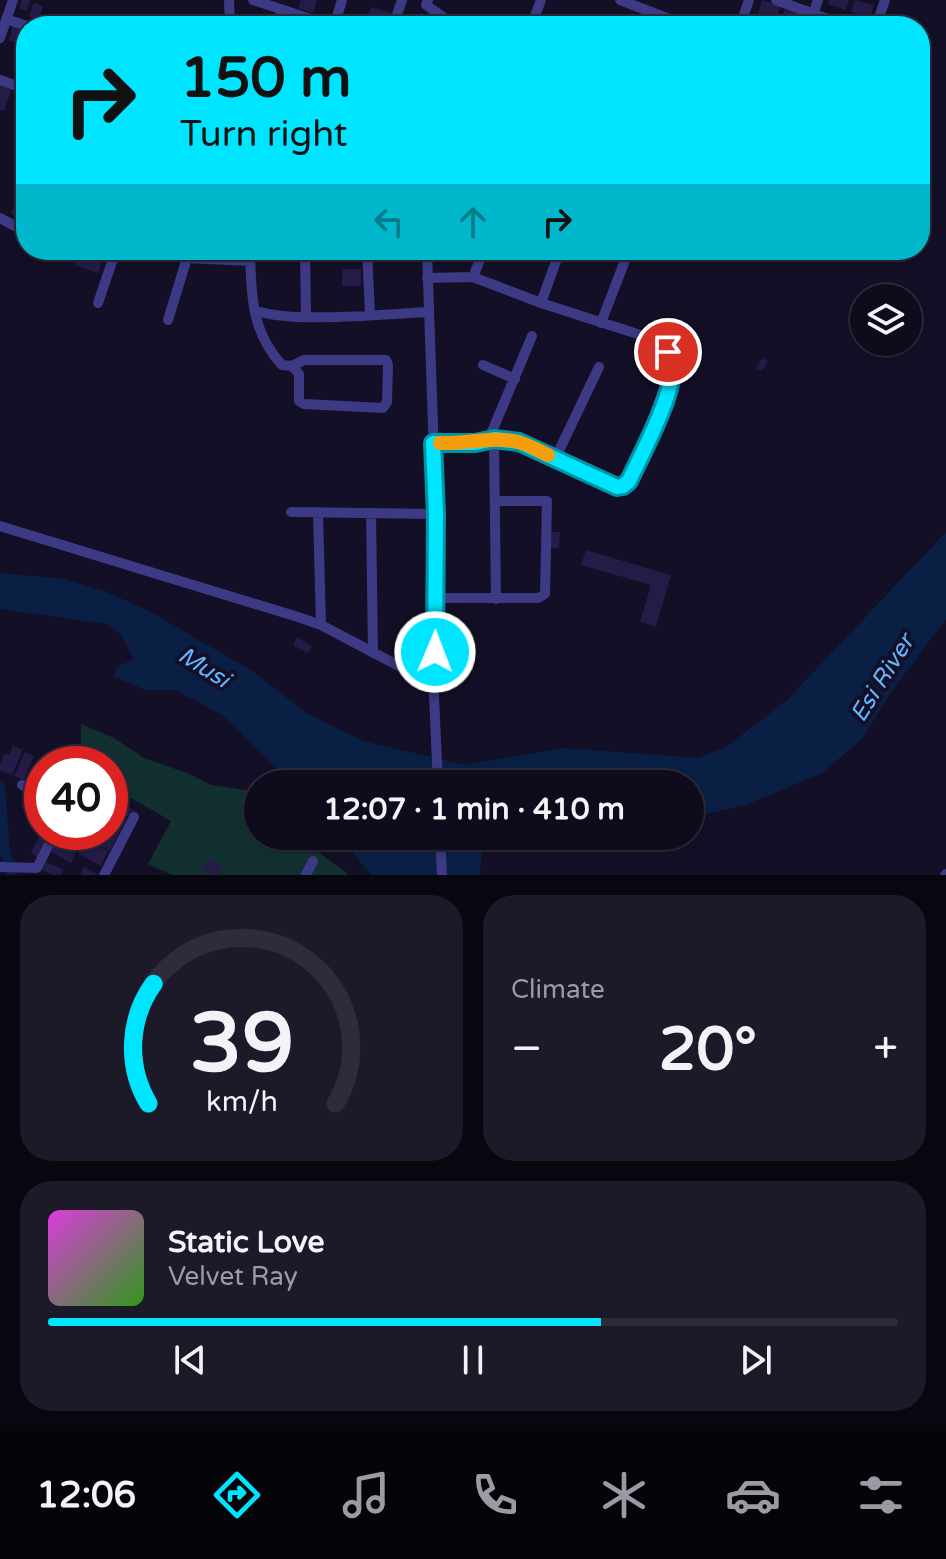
<!DOCTYPE html>
<html lang="en">
<head>
<meta charset="utf-8">
<style>
  body { margin:0; font-family:"Varela Round",sans-serif; background:#1c1929; color:#f1f3f6; height:100vh; display:flex; flex-direction:column; font-size:30px; white-space:nowrap }
  * { box-sizing:border-box; margin:0 }
  p { font-size:26px; color:#9b9ba3 }
  .icon { flex:none; width:44px; height:44px; fill:none; stroke:currentColor; stroke-width:2; stroke-linecap:round; stroke-linejoin:round }
  .map { position:relative; height:875px; overflow:hidden }
  .panel { display:flex; flex-direction:column; gap:20px; padding:20px; background:#08060f; flex:1 }
  .panel>* { flex:none }
  .top-card { position:absolute; left:16px; top:16px; width:914px; height:244px; border-radius:32px; box-shadow:0 2px 6px #0004,0 0 0 2px #2e2b3b; background:#00e5ff; color:#111; overflow:hidden }
  .fabs { position:absolute; left:850px; top:284px; display:grid; gap:16px }
  .fabs a { display:grid; place-items:center; width:72px; height:72px; border-radius:50%; background:#0e0b1c; box-shadow:0 2px 6px #0004,0 0 0 2px #2e2b3b; font-size:40px }
  .speed { position:absolute; left:24px; top:746px; display:flex; gap:16px; font-size:40px; font-weight:700; text-align:center }
  .speed>* { display:grid; place-content:center; width:104px; height:104px; border-radius:50%; background:#0e0b1c; box-shadow:0 2px 6px #0004,0 0 0 2px #2e2b3b; line-height:1 }
  .speed .limit { border:12px solid #d22; background:#fff; color:#111 }
  .pin { position:absolute; display:grid; place-items:center; width:68px; height:68px; color:#fff; margin:-34px; border:4px solid #fff; border-radius:50%; box-shadow:0 2px 8px #0007 }
  .me { position:absolute; width:88px; margin:-44px; rotate:1deg; stroke-linejoin:round; filter:drop-shadow(0 0 6px #0008) }
  .turn { display:flex; align-items:center; gap:28px; height:168px; padding:0 32px; font-size:36px }
  .turn .icon { width:104px; height:104px; stroke-width:2.5 }
  .turn b { display:block; font-size:56px; line-height:68px }
  .lanes { display:flex; align-items:center; height:76px; padding:0 32px; background:#0003; justify-content:center; gap:40px; direction:ltr }
  .lanes .off { opacity:.35 }
  .big { font-size:60px; font-weight:700; line-height:1.1 }
  .panel .widget { flex:1; display:flex; flex-direction:column; justify-content:center; gap:12px; min-width:0; padding:0 28px; border-radius:32px; background:#1c1929 }
  .panel .dial { align-items:center; gap:0 }
  .dial svg { height:208px; overflow:visible; fill:none; stroke:#2e2b3b; stroke-width:7; stroke-linecap:round; text-anchor:middle }
  .dial text { fill:#f1f3f6; stroke:none }
  .song { display:flex; align-items:center; gap:24px }
  .cover { width:96px; height:96px; border-radius:12px; background:linear-gradient(135deg,hsl(300 70% 55%),hsl(110 70% 35%)) }
  .played { height:8px; border-radius:4px; background:linear-gradient(90deg,#00e5ff 65%,#2e2b3b 65%) }
  .keys { display:flex; justify-content:space-around; direction:ltr }
  .heat { display:flex; justify-content:space-between; align-items:center; font-size:44px; direction:ltr }
  .panel .tiles { flex:1; display:grid; gap:20px; grid-template-columns:1fr 1fr }
  .widget:last-child { grid-column:span 2 }
  .trip { position:absolute; left:244px; top:770px; width:460px; height:80px; border-radius:40px; background:#0e0b1c; box-shadow:0 2px 6px #0004,0 0 0 2px #2e2b3b; font-weight:700; line-height:80px; text-align:center }
  .tabs { display:flex; height:128px; justify-content:space-around; align-items:center; background:#06040b; color:#9b9ba3 }
  .tabs .icon { width:56px; height:56px }
  .tabs .current { color:#00e5ff }
  .tabs b { font-size:36px; color:#f1f3f6 }
  .map>svg:first-child { display:block }
  .green { fill:#12302f }
  .water { fill:#0a1f44 }
  .lines { fill:none; stroke-linecap:round; stroke-linejoin:round }
  .canal { stroke:#0a1f44; stroke-width:10 }
  .building { fill:#241b47 }
  .minor { stroke:#3d3a85; stroke-width:10 }
  .route-casing { stroke:#0095a6; stroke-width:20 }
  .route { stroke:#00e5ff; stroke-width:14 }
  .slow { stroke:#f59e0b; stroke-width:14 }
  .labels { text-anchor:middle; stroke-width:8; stroke-linejoin:round; paint-order:stroke }
  .water-label { font-size:24px; font-style:italic; fill:#62b6ff; stroke:#130f26 }
</style>
</head>
<body>
<div class="map">
<svg width="946" height="875" viewBox="0 0 946 875">
  <rect width="100%" height="100%" fill="#130f26"/>
  <path class="green" d="M81 724 114 738 144 758 187 773 211 785 258 792V836H307L309 845 349 875H172L148 864 171 821 110 786V764H81Z"/>
  <path class="water" d="M946 532V619L890 694 861 740 822 773 748 804 690 818V784H294L222 715 175 690H145L115 677V668L134 659 120 633 107 624 0 609V573L64 579 104 591 147 610 251 670 308 714 363 741 465 765 565 748 697 758 725 748 786 701Z
    M339 836H489L484 842 479 875H371Z"/>
  <g class="lines">
    <path class="canal" d="M0 787 5 852 12 875"/>
  </g>
  <path class="building" d="M22 0H30L27 11 19 9Z
    M301 0H317L313 13 298 8Z
    M762 0 781 6 776 19 758 13Z
    M829 0H849L846 10 828 4Z
    M855 0 874 5 870 18 851 12Z
    M34 3 43 6 39 20 29 16Z
    M371 7 391 13 387 26H365Z
    M785 8 804 13 800 26 781 21Z
    M756 18 780 25 779 26H754Z
    M13 26 22 29 18 43 9 40Z
    M24 30 26 31V49L18 47Z
    M0 82 13 86 4 111 0 110Z
    M18 194 26 197V214L21 213 19 217 11 214Z
    M79 250H106L98 273 74 265Z
    M342 269H361V286H342Z
    M762 358 768 361 762 371 756 368Z
    M550 532H560L559 548H550Z
    M586 550 671 575 656 627 640 622 651 585 581 565Z
    M297 637 312 646 307 653 293 645Z
    M13 746 23 750 12 775 0 770V764L5 753 9 755Z
    M25 752 34 756 24 780 14 776Z
    M110 796 135 811 132 817 128 815 110 851 88 839 92 832 110 830 114 832 116 828 111 826 113 823 110 821Z
    M42 801V824L33 819Z
    M59 832H86L71 863 50 851Z
    M41 833 47 836 37 857 31 853Z
    M85 839 108 851 101 866 78 854Z
    M208 859 224 866 219 875 202 871Z
    M46 862 64 870 61 875H53L42 870Z
    M84 867 99 875H80Z"/>
  <g class="lines">
    <path class="minor" d="M229 0 230 26
      M253 0 332 26
      M428 0 426 5 456 26
      M620 0 688 26
      M776 0 847 26
      M6 19 27 26
      M277 26 282 10
      M334 26 342 0
      M393 26 402 0
      M531 26 541 0
      M740 26 749 0
      M809 26 818 0
      M876 26 885 0
      M0 38 13 0
      M920 54 927 57 920 73
      M0 80 26 89
      M0 218 26 232
      M164 250 187 258 250 261
      M250 250C251 293 251 332 282 365L292 366 299 374V401L304 404 383 408 387 402 388 365 386 360H304L292 366
      M305 250 306 316
      M367 250 370 314
      M427 250 436 514 434 696 438 784
      M473 277 484 250
      M427 278 473 277 541 303 647 337C656 342 666 347 672 356 684 379 640 457 629 481L623 486 617 487 519 442 494 439 475 443H433
      M98 303 116 250
      M541 303 560 250
      M255 310C289 324 387 314 428 312
      M168 320 187 258
      M601 323 629 250
      M483 365 515 379
      M494 439 496 599
      M488 441 532 336
      M555 459 599 367
      M291 512 436 514
      M318 513 321 625
      M371 513 373 653
      M0 526 298 617 321 625 435 685
      M436 598H538L545 594 547 501H495
      M22 785 42 795
      M440 836 442 875
      M0 867 37 868 55 832
      M104 875 134 817
      M306 875 313 861
      M945 875 946 874"/>
  </g>
  <g class="lines">
    <g class="route-casing">
      <path id="route" d="M435 652 436 514 433 443H475L494 439 519 442 617 487 623 486 629 481C640 456 687 374 668 352"/>
    </g>
    <use href="#route" class="route"/>
    <path class="slow" d="M440 443C465 444 495 436 518 442 528 444 539 451 548 455"/>
  </g>
  <g class="labels">
    <g class="water-label">
      <text transform="translate(204 667) rotate(32)" y="8">Musi</text>
      <text transform="translate(882 678) rotate(-58)" y="8">Esi River</text>
    </g>
  </g>
</svg>
<div class="fabs">
<a><svg class="icon" aria-label="layers" viewBox="0 0 24 24"><path d="M12 4l9 5-9 5-9-5zM3 14l9 5 9-5"/></svg></a>
</div>
<div class="speed"><div class="limit">40</div></div>
<div class="pin" style="left:668px;top:352px;background:#d93025"><svg class="icon" aria-label="arrive" viewBox="0 0 24 24"><path d="M6 21V4h12l-3 4 3 4H6"/></svg></div>
<svg class="me" style="left:435px;top:652px" viewBox="-20 -20 40 40"><circle r="17" fill="#00e5ff" stroke="#fff" stroke-width="3"/><path d="M0-11L8 9 0 5-8 9z" fill="#fff"/></svg>
<div class="trip">12:07 · 1 min · 410 m</div>
<div class="top-card">
<div class="turn"><svg class="icon" aria-label="right" viewBox="0 0 24 24"><path d="M7 20v-9h11M14 6l5 5-5 5"/></svg><div><b>150 m</b>Turn right</div></div>
<div class="lanes"><svg class="icon off" aria-label="left" viewBox="0 0 24 24"><path d="M17 20v-9H6M10 6l-5 5 5 5"/></svg><svg class="icon off" aria-label="ahead" viewBox="0 0 24 24"><path d="M12 20V5M6 11l6-6 6 6"/></svg><svg class="icon" aria-label="right" viewBox="0 0 24 24"><path d="M7 20v-9h11M14 6l5 5-5 5"/></svg></div>
</div>
</div>
<section class="panel">
<div class="tiles">
<div class="widget dial"><svg viewBox="0 0 100 80">
<path d="M14 69A42 42 0 1 1 86 69"/>
<path d="M14 69A42 42 0 0 1 16 23" stroke="#00e5ff"/>
<text x="50" y="56" font-size="32" font-weight="700">39</text>
<text x="50" y="72" font-size="11">km/h</text>
</svg></div>
<div class="widget"><p>Climate</p>
<div class="heat"><a>−</a><b class="big">20°</b><a>+</a></div>
</div>
<div class="widget">
<div class="song"><i class="cover"></i><div><b>Static Love</b><p>Velvet Ray</p></div></div>
<div class="played"></div>
<div class="keys"><svg class="icon" aria-label="previous" viewBox="0 0 24 24"><path d="M18 5L8 12l10 7zM5 5v14"/></svg><svg class="icon" aria-label="pause" viewBox="0 0 24 24"><path d="M8 5v14M16 5v14"/></svg><svg class="icon" aria-label="next" viewBox="0 0 24 24"><path d="M6 5l10 7-10 7zM19 5v14"/></svg></div>
</div>
</div>
</section>
<nav class="tabs">
<b>12:06</b>
<svg class="icon current" aria-label="directions" viewBox="0 0 24 24"><path d="M12 3l9 9-9 9-9-9zM9 14v-3h6M13 9l2 2-2 2"/></svg>
<svg class="icon" aria-label="music" viewBox="0 0 24 24"><path d="M9 18V5l10-2v13"/><circle cx="6" cy="18" r="3"/><circle cx="16" cy="16" r="3"/></svg>
<svg class="icon" aria-label="phone" viewBox="0 0 24 24"><path d="M5 4h4l2 5-3 2q2 4 5 5l2-3 5 2v4C11 20 4 13 5 4z"/></svg>
<svg class="icon" aria-label="climate" viewBox="0 0 24 24"><path d="M12 3v18M4 7l16 10M4 17L20 7"/></svg>
<svg class="icon" aria-label="car" viewBox="0 0 24 24"><path d="M5 17H2v-5l4-1 3-4h7l3 4 3 1v5h-3M9 17h6M6 11h13"/><circle cx="7" cy="17" r="2"/><circle cx="17" cy="17" r="2"/></svg>
<svg class="icon" aria-label="filters" viewBox="0 0 24 24"><path d="M4 7h16M4 17h16"/><circle cx="9" cy="7" r="2"/><circle cx="15" cy="17" r="2"/></svg>
</nav>
</body>
</html>
